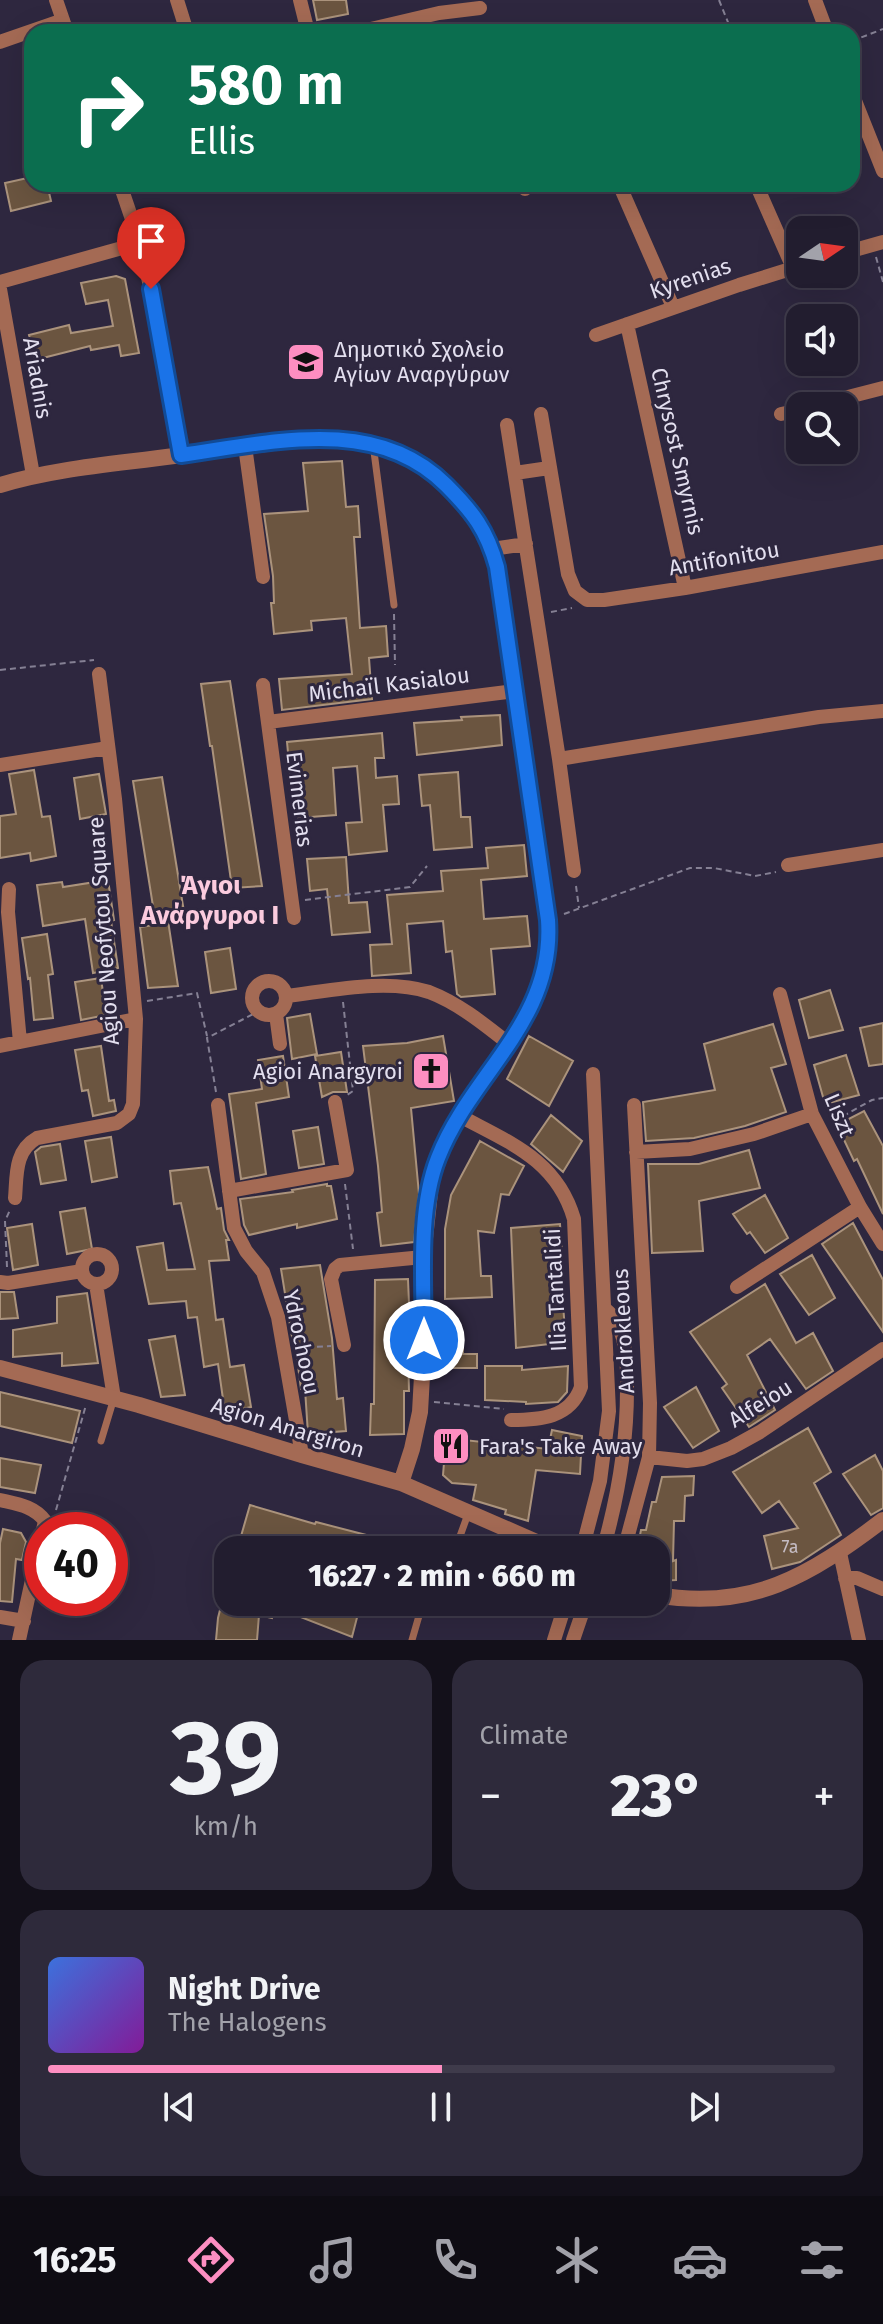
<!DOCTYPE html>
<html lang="en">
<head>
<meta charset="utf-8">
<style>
  body { margin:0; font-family:"Fira Sans",sans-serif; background:#2e2a3b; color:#f1f3f6; height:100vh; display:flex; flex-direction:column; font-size:30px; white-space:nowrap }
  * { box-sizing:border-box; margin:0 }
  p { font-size:26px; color:#a2a2aa }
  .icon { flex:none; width:44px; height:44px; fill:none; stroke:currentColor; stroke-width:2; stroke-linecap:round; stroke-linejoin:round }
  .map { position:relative; height:1640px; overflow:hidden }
  .drawer { display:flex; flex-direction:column; gap:20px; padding:20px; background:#13101a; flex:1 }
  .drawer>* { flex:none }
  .banner { position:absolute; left:24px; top:24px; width:836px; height:168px; border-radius:24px; box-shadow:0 8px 32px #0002,0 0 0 2px #3f3b4b; background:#0b6e4f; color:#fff; overflow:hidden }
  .needle { width:52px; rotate:77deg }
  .fabs { position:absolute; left:786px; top:216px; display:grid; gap:16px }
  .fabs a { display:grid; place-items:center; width:72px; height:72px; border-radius:16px; background:#221d2f; box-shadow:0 8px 32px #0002,0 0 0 2px #3f3b4b; font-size:40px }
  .speed { position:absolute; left:24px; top:1512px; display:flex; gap:16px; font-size:40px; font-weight:700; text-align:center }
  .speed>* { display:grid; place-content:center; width:104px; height:104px; border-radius:50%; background:#221d2f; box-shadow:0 8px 32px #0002,0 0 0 2px #3f3b4b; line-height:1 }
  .speed .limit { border:12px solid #d22; background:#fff; color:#111 }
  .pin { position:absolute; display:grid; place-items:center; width:68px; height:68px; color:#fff; margin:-82px -34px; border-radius:50% 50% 50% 0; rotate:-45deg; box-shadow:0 0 8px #0007 }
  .pin .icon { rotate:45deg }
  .me { position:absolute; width:88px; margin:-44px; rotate:0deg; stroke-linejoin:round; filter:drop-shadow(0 0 6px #0008) }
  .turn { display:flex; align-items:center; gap:28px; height:168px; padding:0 32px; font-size:36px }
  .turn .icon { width:104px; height:104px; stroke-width:2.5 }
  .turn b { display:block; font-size:56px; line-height:68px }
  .big { font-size:60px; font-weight:800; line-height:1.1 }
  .drawer .tile { flex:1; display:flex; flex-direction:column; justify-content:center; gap:12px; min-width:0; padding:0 28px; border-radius:24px; background:#2e2a3b }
  .drawer .dial { align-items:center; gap:0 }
  .dial b { font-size:104px; line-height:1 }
  .song { display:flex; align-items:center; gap:24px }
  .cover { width:96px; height:96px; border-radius:12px; background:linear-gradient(135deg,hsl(220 70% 55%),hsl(290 70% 35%)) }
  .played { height:8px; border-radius:4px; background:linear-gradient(90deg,#fd8ec1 50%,#3f3b4b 50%) }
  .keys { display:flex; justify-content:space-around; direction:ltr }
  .heat { display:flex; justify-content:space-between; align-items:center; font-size:44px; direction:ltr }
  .drawer .tiles { flex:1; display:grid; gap:20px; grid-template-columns:1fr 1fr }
  .tile:last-child { grid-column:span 2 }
  .trip { position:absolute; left:214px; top:1536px; width:456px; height:80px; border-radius:24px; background:#221d2f; box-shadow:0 8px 32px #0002,0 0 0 2px #3f3b4b; font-weight:800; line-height:80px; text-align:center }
  .menu { display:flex; height:128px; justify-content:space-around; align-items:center; background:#0e0c13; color:#a2a2aa }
  .menu .icon { width:56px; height:56px }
  .menu .selected { color:#fd8ec1 }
  .menu b { font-size:36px; color:#f1f3f6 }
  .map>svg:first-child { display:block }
  .building { fill:#6b5540; stroke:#ab937c; stroke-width:2 }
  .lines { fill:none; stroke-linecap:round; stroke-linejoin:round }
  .path { stroke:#858094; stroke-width:2; stroke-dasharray:6 4; stroke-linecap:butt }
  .service { stroke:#a46a54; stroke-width:7 }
  .minor { stroke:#a46a54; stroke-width:14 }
  .tertiary { stroke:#a46a54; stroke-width:16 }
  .route-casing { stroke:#114b97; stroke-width:20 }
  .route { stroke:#1a73e8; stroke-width:14 }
  .labels { text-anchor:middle; stroke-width:6; stroke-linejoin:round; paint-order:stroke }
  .number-label { font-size:18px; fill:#c5bcc3 }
  .street-label { font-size:22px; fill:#e3dfef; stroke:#2e273f }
  .poi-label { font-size:22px; fill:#e3dfef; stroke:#2e273f; text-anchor:start }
  .quarter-label { font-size:26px; font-weight:bold; fill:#fbcbde; stroke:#2e273f }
</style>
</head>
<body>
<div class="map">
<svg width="883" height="1640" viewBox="0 0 883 1640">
  <rect width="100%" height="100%" fill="#2e273f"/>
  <path class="building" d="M313 0H346L348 14 317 20Z
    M32 177V184H47L51 201 11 211 5 183Z
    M116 276 125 279 139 353 121 356 119 345 91 350 90 346 35 360 29 335 69 325 71 333 113 326 108 300 86 304 81 283Z
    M342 461 346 507 358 506 360 537H354L360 628 386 626 388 656 369 658 372 699 282 710 279 679 352 674 346 618 311 621 312 630 274 634 271 603H274L273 576 264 514 308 511 303 463Z
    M230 681 262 886 232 888 212 746H210L201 684Z
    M500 715 502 745 417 755 414 723 462 720 461 717Z
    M382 733 384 758H375L376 778 397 776 399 804 383 805 387 851 349 855 346 823 362 822 357 766 333 768 336 815 298 818 294 773H290L287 742Z
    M34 770 42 817 50 816 56 856 31 861 30 853 0 858V816L16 814 9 774Z
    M458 772 461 817H470L472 847 434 850 430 805 422 806 419 775Z
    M99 774 106 814 80 819 74 778Z
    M162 777 184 912 167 914 178 986 148 988 140 927 156 925 133 781Z
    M524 845 527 876 481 880 484 919 527 916 530 946 491 949 495 994 461 997 457 994 452 951 446 952 443 921 407 924 411 973 372 976 370 945 392 944 387 895 443 891 441 871 488 868 486 848Z
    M346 857 349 903 367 902 370 932 332 935 327 889 310 891 307 859Z
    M108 880 114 920 111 921 118 968 93 973 85 919 43 926 37 885 62 882 63 887Z
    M47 934 53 974 48 975 53 1018 34 1020 30 978 28 979 22 938Z
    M230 948 236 989 211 993 205 952Z
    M101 978 106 1015 81 1020 75 982Z
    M830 990 843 1030 809 1038 799 1000Z
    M310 1014 317 1054 292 1059 287 1018Z
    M883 1023V1064L869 1066 860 1028Z
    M773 1024 786 1064 771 1068 786 1112 745 1126 694 1138 646 1141 643 1102 715 1090 704 1044Z
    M443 1036 454 1101 411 1108 419 1194 414 1242 381 1246 377 1213 382 1212 378 1166 363 1046 407 1043Z
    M529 1036 573 1061 549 1106 507 1079Z
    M101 1046 109 1101 114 1100 116 1111 93 1116 88 1090 82 1091 75 1050Z
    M341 1052 347 1092H333L322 1097 315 1056Z
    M846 1055 859 1095 825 1104 814 1065Z
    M283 1056 289 1097 256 1103 266 1174 241 1179 229 1094 262 1089 258 1060Z
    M864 1111 883 1146V1214L857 1159 854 1161 837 1125Z
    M551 1115 582 1141 563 1172 531 1144Z
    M318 1127 324 1164 299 1168 293 1131Z
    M111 1137 117 1177 92 1182 85 1141Z
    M480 1141 524 1166 509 1195 501 1194 494 1233 478 1231 481 1276H491L492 1297 445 1299V1229L451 1195Z
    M60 1144 66 1180 41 1184 35 1152 41 1147Z
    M749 1150 760 1188 699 1201 703 1251 652 1253 648 1164H699Z
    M208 1167 217 1209 221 1208 224 1230 229 1240H226L229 1260 209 1261 216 1320 223 1319 230 1367 244 1365 251 1407 225 1413 218 1364 204 1367 197 1317 188 1318 186 1301 149 1304 137 1247 163 1243 167 1270 195 1269 181 1203 174 1204 170 1171Z
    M327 1184V1186H331L337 1219 297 1228V1224L249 1235 244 1225 240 1199 293 1192 292 1190Z
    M765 1195 788 1238 765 1253 750 1232 747 1234 733 1214Z
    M85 1208 92 1249 67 1254 60 1212Z
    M853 1223 883 1280V1332L822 1244Z
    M32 1224 38 1265 13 1270 7 1228Z
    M560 1224 562 1254 559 1255 566 1342 516 1348 511 1228Z
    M812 1255 835 1298 809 1315 780 1274Z
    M320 1265 332 1338 337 1399 343 1398 346 1431 308 1434 305 1389H301L295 1342 293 1343 281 1269Z
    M408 1279 411 1353H408L409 1391H404V1434L370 1435 371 1404H374L375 1280Z
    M765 1284 796 1343 813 1333 833 1371 806 1389 770 1339 747 1355 775 1410 749 1427 722 1388 727 1384 690 1332Z
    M0 1292H14L18 1318 0 1319Z
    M87 1293 98 1363 62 1366V1353L13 1357V1330L57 1323V1297Z
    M175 1336 185 1395 161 1397 149 1340Z
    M448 1349H463V1354H477V1368H448Z
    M485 1366H522V1370L568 1366 567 1392 558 1402 526 1404V1402L485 1400Z
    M696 1387 719 1431 693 1448 664 1407Z
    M0 1392 80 1411 72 1443 0 1426Z
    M808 1428 831 1472 814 1483 841 1535 800 1562 772 1569 764 1536 798 1528 779 1501 762 1513 733 1472Z
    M552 1430 582 1436 580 1474 536 1470 528 1521 505 1514 506 1510 473 1500 476 1485 452 1483 443 1475 446 1438 548 1449Z
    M875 1455 883 1471V1508L871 1515 843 1474Z
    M0 1458 41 1465 35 1493 0 1487Z
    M694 1476 693 1495 685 1496 684 1521H674L673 1561 676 1560V1580L656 1581V1550H637L641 1530H646L652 1502H656L662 1477Z
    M250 1505 315 1524 316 1522 378 1538 375 1550H237Z
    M3 1529 21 1533 26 1542 22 1560 16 1559 12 1602 0 1601V1543Z
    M222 1602H361L352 1637 275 1607 272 1618 259 1615 257 1640H216L218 1618Z"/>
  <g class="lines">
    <path class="path" d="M719 0 732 32
      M852 41 883 29
      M876 257 883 282
      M551 612 572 608
      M394 614 395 665
      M0 670 94 660
      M576 886 579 908
      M305 900 410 887 427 866
      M564 914 690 868H714L755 876 776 872
      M147 1001 197 993 207 1036
      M343 1002 353 1091 347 1095
      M216 1092 207 1038 259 1011
      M834 1121 872 1100 883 1098
      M345 1184 353 1249
      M7 1267 5 1221 10 1210
      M297 1348 331 1346
      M434 1402 504 1409
      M56 1510 86 1405
      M110 1547 116 1548"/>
    <path class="service" d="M373 444 394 605
      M101 1441 114 1398
      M455 1550 468 1514
      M412 1640 423 1602"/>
    <path class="minor" d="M56 0 67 32
      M177 0 187 32
      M300 0 308 32
      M815 0 827 32
      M358 32 439 13 480 8
      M0 42 63 20
      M852 93 883 171
      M120 184 140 243 156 312 181 455
      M619 184 673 307
      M756 184 793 268
      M525 189V184
      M844 253 883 242
      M0 282 140 243
      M0 289 33 475
      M627 324 685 588
      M596 335 739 285 800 266
      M813 406 883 388
      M541 414 568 574 575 591 587 600H604L685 588 883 552
      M781 414 800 410
      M507 425 559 759 574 871
      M245 446 263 577
      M515 473 549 468
      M492 549 526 544
      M263 685 294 918
      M268 722 515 691
      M559 759 819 717 883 711
      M0 765 108 748
      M788 865 883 850
      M9 889 8 912 20 1042
      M252 998a17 17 0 1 1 34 0a17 17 0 1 1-34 0Z
      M780 994 812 1114 860 1207 883 1244
      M286 996C329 991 387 978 429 992 458 1003 484 1024 508 1043
      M276 1014 280 1044
      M0 1046 136 1019
      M218 1105 234 1228 246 1251 263 1272 278 1317 302 1455
      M460 1116C510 1143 557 1160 574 1219L581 1387C570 1418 540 1420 511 1420
      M636 1152 690 1149 754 1134 812 1114
      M229 1191 347 1170 335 1102
      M15 1198C17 1176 14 1151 37 1138L117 1123 129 1114 133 1104 136 1019 115 799 99 674
      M82 1269a15 15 0 1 1 30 0a15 15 0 1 1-30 0Z
      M0 1282 8 1283 82 1271
      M96 1284 114 1398
      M737 1287 860 1207
      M344 1345 331 1279 335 1269 340 1265 423 1257
      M649 1457 687 1461 703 1459 731 1448 760 1432 883 1349
      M0 1500C17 1504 34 1506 45 1521L43 1530
      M582 1550 600 1481 609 1411 593 1074
      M603 1550C618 1497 627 1445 627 1390 627 1368 628 1344 617 1323 614 1317 610 1313 605 1309
      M624 1550 649 1457 650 1403 634 1105
      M840 1553 859 1640
      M845 1578H857L883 1589
      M0 1617 24 1621
      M19 1640 42 1534
      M554 1640 566 1602
      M573 1640 586 1602"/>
    <path class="tertiary" d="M0 485C56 468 116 464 174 456 205 451 235 448 265 444 335 435 393 433 447 486 475 513 488 536 498 574L548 920 547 961 534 1002 446 1138 432 1174 423 1257 424 1340 420 1412 412 1449 401 1483
      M0 1368 139 1405 302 1455 401 1483 555 1550
      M656 1595C752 1611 809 1576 883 1520"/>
  </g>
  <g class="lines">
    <g class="route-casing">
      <path id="route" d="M151 289 181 455C269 443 375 414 446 485 473 512 487 530 497 567L548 920C555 1021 471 1073 438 1158 417 1211 424 1284 424 1340"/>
    </g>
    <use href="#route" class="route"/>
  </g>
  <defs>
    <g id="school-square" transform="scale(2)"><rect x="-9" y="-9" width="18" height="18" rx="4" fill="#fd8ec1" stroke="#2e273f"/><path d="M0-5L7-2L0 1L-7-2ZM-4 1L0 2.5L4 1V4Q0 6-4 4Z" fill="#111"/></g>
    <g id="church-square" transform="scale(2)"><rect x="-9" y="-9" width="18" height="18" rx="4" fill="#fd8ec1" stroke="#2e273f"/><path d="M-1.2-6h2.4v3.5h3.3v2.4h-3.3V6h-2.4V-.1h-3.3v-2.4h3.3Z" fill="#111"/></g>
    <g id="restaurant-square" transform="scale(2)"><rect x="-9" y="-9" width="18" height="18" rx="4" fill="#fd8ec1" stroke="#2e273f"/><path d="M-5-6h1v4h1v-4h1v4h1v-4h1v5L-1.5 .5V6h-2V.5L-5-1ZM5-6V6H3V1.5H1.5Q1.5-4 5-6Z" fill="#111"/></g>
  </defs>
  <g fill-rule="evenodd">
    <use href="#school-square" x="306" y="362"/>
    <use href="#church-square" x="431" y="1071"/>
    <use href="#restaurant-square" x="451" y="1446"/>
  </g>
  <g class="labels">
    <g class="number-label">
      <text x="790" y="1553">7a</text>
    </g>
    <g class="street-label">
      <text transform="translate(690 278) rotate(-19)" y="8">Kyrenias</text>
      <text transform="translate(38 378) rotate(80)" y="8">Ariadnis</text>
      <text transform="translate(678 451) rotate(77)" y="8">Chrysost Smyrnis</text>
      <text transform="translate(724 558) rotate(-10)" y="8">Antifonitou</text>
      <text transform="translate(389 684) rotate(-7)" y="8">Michaïl Kasialou</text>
      <text transform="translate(300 799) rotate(83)" y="8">Evimerias</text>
      <text transform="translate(103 931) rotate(-94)" y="8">Agiou Neofytou Square</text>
      <text transform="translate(840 1115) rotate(67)" y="8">Liszt</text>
      <text transform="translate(555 1290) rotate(-93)" y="8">Ilia Tantalidi</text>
      <text transform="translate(623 1331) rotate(-93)" y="8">Androkleous</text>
      <text transform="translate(302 1342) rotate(78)" y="8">Ydrochoou</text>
      <text transform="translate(760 1403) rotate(-32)" y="8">Alfeiou</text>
      <text transform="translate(288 1427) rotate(17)" y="8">Agion Anargiron</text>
    </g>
    <g class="poi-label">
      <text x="334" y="357">Δημοτικό Σχολείο<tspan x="334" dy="25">Αγίων Αναργύρων</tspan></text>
      <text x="403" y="1079" text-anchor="end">Agioi Anargyroi</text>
      <text x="479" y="1454">Fara's Take Away</text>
    </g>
    <g class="quarter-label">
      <text x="210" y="894">Άγιοι<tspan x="210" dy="30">Ανάργυροι Ι</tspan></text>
    </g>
  </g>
</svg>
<div class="fabs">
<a><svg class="needle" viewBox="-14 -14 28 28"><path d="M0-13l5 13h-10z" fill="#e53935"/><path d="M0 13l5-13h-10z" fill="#a2a2aa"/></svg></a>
<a><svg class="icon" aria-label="sound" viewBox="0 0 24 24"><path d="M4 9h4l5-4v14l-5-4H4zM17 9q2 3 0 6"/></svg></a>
<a><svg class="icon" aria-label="search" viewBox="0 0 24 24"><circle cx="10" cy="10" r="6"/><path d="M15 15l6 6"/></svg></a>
</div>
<div class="speed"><div class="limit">40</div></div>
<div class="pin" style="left:151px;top:289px;background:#d93025"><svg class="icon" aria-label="arrive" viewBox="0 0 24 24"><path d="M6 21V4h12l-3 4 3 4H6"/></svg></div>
<svg class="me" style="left:424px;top:1340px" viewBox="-20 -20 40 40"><circle r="17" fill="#1a73e8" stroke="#fff" stroke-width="3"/><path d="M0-11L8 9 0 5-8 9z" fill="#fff"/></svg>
<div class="trip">16:27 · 2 min · 660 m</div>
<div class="banner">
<div class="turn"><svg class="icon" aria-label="right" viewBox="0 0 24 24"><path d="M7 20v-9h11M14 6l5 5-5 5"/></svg><div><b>580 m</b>Ellis</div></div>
</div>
</div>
<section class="drawer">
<div class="tiles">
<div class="tile dial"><b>39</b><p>km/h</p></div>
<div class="tile"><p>Climate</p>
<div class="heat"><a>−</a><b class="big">23°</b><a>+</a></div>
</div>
<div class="tile">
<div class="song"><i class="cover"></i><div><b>Night Drive</b><p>The Halogens</p></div></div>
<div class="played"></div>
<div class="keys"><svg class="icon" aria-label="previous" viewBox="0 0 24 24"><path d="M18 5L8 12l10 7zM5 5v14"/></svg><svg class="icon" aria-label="pause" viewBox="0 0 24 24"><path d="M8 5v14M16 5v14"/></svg><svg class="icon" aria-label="next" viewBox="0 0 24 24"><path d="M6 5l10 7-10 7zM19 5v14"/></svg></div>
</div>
</div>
</section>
<nav class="menu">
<b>16:25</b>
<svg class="icon selected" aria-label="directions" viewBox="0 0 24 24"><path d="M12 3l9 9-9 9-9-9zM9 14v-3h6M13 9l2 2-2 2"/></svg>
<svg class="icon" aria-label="music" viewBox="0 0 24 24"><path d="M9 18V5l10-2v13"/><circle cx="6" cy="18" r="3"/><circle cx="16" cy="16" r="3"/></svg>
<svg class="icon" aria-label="phone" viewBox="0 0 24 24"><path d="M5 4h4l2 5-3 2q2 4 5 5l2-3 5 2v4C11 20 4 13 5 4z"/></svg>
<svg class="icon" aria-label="climate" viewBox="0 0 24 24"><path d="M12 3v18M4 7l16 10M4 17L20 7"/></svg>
<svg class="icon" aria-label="car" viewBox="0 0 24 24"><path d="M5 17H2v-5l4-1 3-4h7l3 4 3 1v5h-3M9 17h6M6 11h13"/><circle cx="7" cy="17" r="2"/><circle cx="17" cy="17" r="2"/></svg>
<svg class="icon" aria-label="filters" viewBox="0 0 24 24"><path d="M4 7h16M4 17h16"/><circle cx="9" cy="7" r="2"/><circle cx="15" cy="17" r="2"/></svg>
</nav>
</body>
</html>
